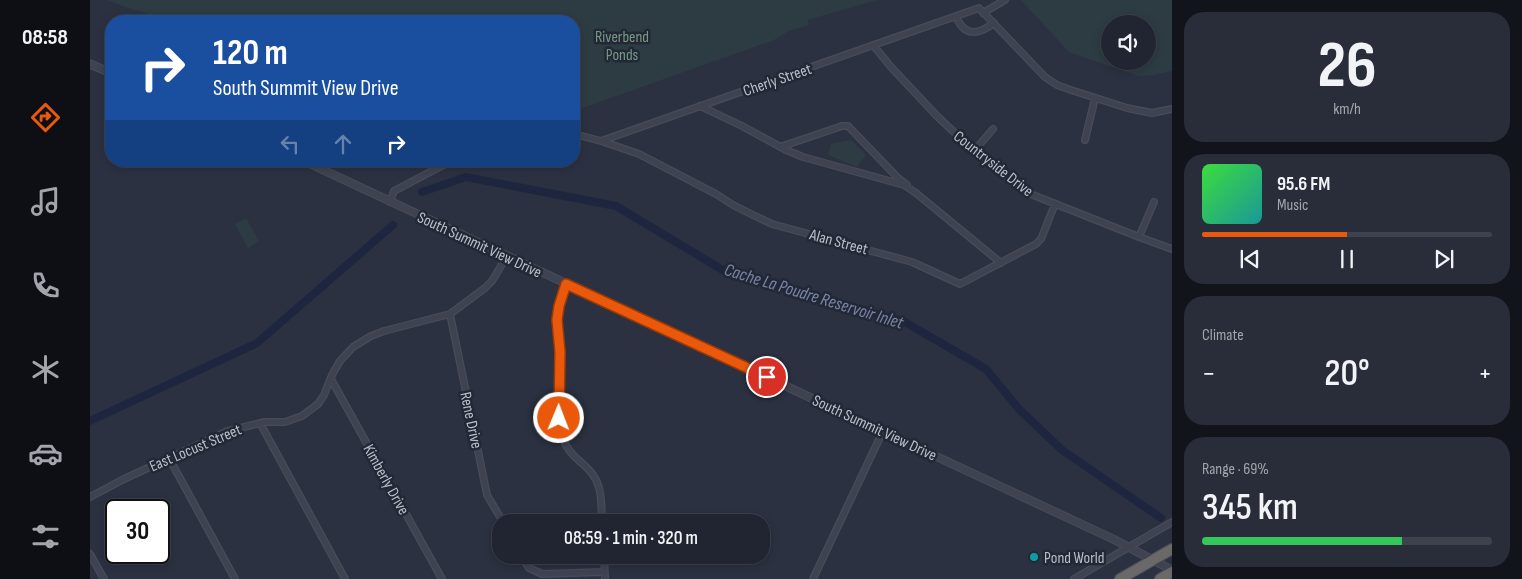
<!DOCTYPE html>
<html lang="en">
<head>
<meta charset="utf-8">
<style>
  body { margin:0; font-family:"Sofia Sans Condensed",sans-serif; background:#282d39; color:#f1f3f6; height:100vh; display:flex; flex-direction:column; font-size:19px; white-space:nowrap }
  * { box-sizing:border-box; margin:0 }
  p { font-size:16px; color:#a2a5ab }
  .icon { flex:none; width:28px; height:28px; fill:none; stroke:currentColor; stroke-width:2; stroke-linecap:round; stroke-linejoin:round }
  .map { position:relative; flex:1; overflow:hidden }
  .drawer { display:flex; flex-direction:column; gap:12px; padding:12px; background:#12141b; width:350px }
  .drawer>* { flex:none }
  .hud { position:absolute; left:15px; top:15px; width:475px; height:152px; border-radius:20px; box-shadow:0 2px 8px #0003,0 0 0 1px #3d424d; background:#1a4fa0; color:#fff; overflow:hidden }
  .tools { position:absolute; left:1011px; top:15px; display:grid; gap:10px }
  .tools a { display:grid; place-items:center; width:55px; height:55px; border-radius:50%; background:#202531; box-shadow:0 2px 8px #0003,0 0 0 1px #3d424d; font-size:25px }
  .speed { position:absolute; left:15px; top:499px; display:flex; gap:10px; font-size:25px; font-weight:700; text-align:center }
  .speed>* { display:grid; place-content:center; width:65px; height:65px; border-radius:50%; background:#202531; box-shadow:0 2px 8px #0003,0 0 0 1px #3d424d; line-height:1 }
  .speed .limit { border:2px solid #111; border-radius:8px; background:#fff; color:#111 }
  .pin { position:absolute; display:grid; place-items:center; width:42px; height:42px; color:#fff; margin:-21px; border:2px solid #fff; border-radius:50%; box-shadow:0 1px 5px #0007 }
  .me { position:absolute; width:55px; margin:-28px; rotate:1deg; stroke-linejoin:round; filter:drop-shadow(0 0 4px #0008) }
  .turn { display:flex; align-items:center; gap:18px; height:105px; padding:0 25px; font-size:22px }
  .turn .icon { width:65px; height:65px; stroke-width:2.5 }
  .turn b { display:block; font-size:35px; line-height:42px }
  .lanes { display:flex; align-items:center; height:48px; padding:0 25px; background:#0003; justify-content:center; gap:25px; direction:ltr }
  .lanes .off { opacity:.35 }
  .big { font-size:38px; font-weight:600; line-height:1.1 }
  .drawer .tile { flex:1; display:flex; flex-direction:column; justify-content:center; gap:8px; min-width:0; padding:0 18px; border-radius:20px; background:#282d39 }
  .drawer .dial { align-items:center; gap:0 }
  .dial b { font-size:65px; line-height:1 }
  .song { display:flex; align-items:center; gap:15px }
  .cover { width:60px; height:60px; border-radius:8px; background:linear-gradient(135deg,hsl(120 70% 55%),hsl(180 70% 35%)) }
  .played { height:5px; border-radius:2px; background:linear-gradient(90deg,#ea580c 50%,#3d424d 50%) }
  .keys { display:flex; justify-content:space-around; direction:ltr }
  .heat { display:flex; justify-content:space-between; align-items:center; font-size:28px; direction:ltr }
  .charge { height:8px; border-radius:4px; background:linear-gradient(90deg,#34c759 69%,#3d424d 0) }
  .trip { position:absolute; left:402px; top:514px; width:278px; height:50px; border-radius:20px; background:#202531; box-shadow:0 2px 8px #0003,0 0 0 1px #3d424d; font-weight:600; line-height:50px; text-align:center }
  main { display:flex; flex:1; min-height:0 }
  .tab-bar { display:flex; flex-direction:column; width:90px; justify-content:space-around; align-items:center; background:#0d0f14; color:#a2a5ab }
  .tab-bar .icon { width:35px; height:35px }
  .tab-bar .active { color:#ea580c }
  .tab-bar b { font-size:22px; color:#f1f3f6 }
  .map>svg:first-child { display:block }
  .green { fill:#2d3c42; fill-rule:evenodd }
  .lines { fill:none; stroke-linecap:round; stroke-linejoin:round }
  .canal { stroke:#1e263f; stroke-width:8 }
  .minor-casing { stroke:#484c5a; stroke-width:8 }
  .tertiary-casing { stroke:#484c5a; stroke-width:9 }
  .trunk-casing { stroke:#494e5c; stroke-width:12 }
  .minor { stroke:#3f4351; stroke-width:5.5 }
  .tertiary { stroke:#3f4351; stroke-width:7 }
  .trunk { stroke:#6a6967; stroke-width:10 }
  .route-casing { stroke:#983908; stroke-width:12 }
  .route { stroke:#ea580c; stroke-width:9 }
  .culture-dot { fill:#0f9aa8; stroke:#232837; stroke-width:2 }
  .labels { text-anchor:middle; stroke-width:5; stroke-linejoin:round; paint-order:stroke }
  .park-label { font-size:16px; fill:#769983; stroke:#232837 }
  .street-label { font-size:16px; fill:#bcbfcb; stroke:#232837 }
  .poi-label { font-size:16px; fill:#bcbfcb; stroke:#232837; text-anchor:start }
  .water-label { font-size:18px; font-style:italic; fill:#7985a6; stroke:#232837 }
</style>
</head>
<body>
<main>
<nav class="tab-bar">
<b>08:58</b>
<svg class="icon active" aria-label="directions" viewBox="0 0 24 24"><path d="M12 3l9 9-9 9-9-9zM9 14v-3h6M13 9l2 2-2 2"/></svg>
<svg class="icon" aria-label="music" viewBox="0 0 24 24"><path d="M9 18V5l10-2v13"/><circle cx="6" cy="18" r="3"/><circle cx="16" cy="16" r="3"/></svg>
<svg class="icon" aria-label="phone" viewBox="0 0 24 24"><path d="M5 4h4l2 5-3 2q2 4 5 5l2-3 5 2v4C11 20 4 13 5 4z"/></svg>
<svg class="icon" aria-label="climate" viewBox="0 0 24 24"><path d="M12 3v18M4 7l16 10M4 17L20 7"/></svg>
<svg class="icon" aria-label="car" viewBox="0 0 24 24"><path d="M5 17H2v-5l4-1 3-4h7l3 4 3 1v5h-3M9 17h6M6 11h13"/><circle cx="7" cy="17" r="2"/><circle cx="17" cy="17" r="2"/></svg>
<svg class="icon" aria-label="filters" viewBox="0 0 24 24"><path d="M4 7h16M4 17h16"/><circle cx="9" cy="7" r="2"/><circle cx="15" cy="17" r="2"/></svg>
</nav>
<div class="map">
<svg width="1082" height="579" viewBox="0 0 1082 579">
  <rect width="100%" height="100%" fill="#2b3141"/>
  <path class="green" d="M17 0H787L717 20 719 25 699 31 684 40 484 111V21H218L214 19 212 21H83L38 8Z
    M931 0H1082V71L1064 75 1048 76 979 52ZM1020 24H1058V61H1020Z
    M761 140 776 155 767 167 738 155 741 144Z
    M156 218 169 241 158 248 145 224Z"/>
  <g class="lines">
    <path class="canal" d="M332 192 376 177 526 206 636 272 813 321 896 369 929 409 972 450 1071 518
      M0 421 167 343 303 225"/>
    <g class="minor-casing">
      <path id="minor" d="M893 13 915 0
        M866 16C874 37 888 35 904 23
        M783 45 801 67 847 116 884 151 926 184 943 195 1049 237 1082 249
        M610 106 652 126 696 150 713 157 814 185 826 193 911 263
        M484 134 511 141 549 154 626 194 643 205 665 216 682 224 822 262 870 284 946 244 951 239 965 204
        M995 140 1005 98
        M511 141 889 8 955 77 967 85 981 90 1037 108 1062 113 1082 109
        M690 147 752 126H758L808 178 817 185
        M884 151 903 129
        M300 202 304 191 361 161
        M1049 237 1064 202
        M476 284C472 296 468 308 467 321 466 331 469 341 470 351 472 378 464 415 473 439 479 455 490 460 500 471 513 485 511 505 512 522
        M360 314 397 495 413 522
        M241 379 352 579
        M170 423 255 579
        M79 458 145 579
        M0 497 34 479 138 431 175 422H195L212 416 228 404 234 395 242 375 250 361 263 347 281 336 294 331 360 314 395 288 402 281 411 266 415 255
        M0 554 14 579
        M430 555 439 568 452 574 514 572
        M514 555 515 579
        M723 579 793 431
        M984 579 1082 522"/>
    </g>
    <g class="tertiary-casing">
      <path id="tertiary" d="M0 64 21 73
        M214 161 1023 539 1082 570"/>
    </g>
    <g class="trunk-casing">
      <path id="trunk" d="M1030 579 1082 549
        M1070 579 1082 572"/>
    </g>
    <use href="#minor" class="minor"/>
    <use href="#tertiary" class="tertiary"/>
    <use href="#trunk" class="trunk"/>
  </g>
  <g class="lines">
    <g class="route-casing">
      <path id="route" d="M469 418 470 352 467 320 469 306 476 284 677 377"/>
    </g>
    <use href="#route" class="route"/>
  </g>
  <circle class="culture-dot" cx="944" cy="557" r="5"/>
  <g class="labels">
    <g class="park-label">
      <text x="532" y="42">Riverbend<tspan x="532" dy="18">Ponds</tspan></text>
    </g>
    <g class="street-label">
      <text transform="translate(687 79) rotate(-19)" y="6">Cherly Street</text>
      <text transform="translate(904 163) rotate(38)" y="6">Countryside Drive</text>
      <text transform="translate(749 241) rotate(15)" y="6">Alan Street</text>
      <text transform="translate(390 244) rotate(25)" y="6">South Summit View Drive</text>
      <text transform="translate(382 420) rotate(78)" y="6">Rene Drive</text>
      <text transform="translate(785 427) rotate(25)" y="6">South Summit View Drive</text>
      <text transform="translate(105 447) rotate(-23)" y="6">East Locust Street</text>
      <text transform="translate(297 479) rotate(61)" y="6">Kimberly Drive</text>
    </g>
    <g class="poi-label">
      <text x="954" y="563">Pond World</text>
    </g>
    <g class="water-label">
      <text transform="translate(724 296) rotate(17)" y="6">Cache La Poudre Reservoir Inlet</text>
    </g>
  </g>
</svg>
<div class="tools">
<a><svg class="icon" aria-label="sound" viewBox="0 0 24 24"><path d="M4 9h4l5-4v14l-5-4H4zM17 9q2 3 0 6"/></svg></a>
</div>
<div class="speed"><div class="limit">30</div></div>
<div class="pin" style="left:677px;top:377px;background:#d93025"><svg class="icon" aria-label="arrive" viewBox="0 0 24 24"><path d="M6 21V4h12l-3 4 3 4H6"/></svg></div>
<svg class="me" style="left:469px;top:418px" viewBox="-20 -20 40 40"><circle r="17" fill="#ea580c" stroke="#fff" stroke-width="3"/><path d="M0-11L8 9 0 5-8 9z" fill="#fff"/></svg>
<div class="trip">08:59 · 1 min · 320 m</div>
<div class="hud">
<div class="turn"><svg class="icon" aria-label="right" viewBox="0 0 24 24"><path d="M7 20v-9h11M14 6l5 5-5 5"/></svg><div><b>120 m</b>South Summit View Drive</div></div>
<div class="lanes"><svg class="icon off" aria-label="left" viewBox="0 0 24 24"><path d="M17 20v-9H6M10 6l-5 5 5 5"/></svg><svg class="icon off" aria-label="ahead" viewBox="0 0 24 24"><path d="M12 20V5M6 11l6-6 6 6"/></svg><svg class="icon" aria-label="right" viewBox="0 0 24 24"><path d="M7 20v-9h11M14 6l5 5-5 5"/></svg></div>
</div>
</div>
<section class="drawer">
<div class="tile dial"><b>26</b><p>km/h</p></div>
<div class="tile">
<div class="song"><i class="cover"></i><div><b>95.6 FM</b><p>Music</p></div></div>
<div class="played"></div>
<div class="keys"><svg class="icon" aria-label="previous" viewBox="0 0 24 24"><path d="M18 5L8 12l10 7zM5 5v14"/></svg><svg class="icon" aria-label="pause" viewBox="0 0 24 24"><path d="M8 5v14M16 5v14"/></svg><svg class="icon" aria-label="next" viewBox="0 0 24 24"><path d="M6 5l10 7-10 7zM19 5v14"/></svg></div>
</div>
<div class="tile"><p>Climate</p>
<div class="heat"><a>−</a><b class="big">20°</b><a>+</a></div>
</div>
<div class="tile"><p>Range · 69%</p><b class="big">345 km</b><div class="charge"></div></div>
</section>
</main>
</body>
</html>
